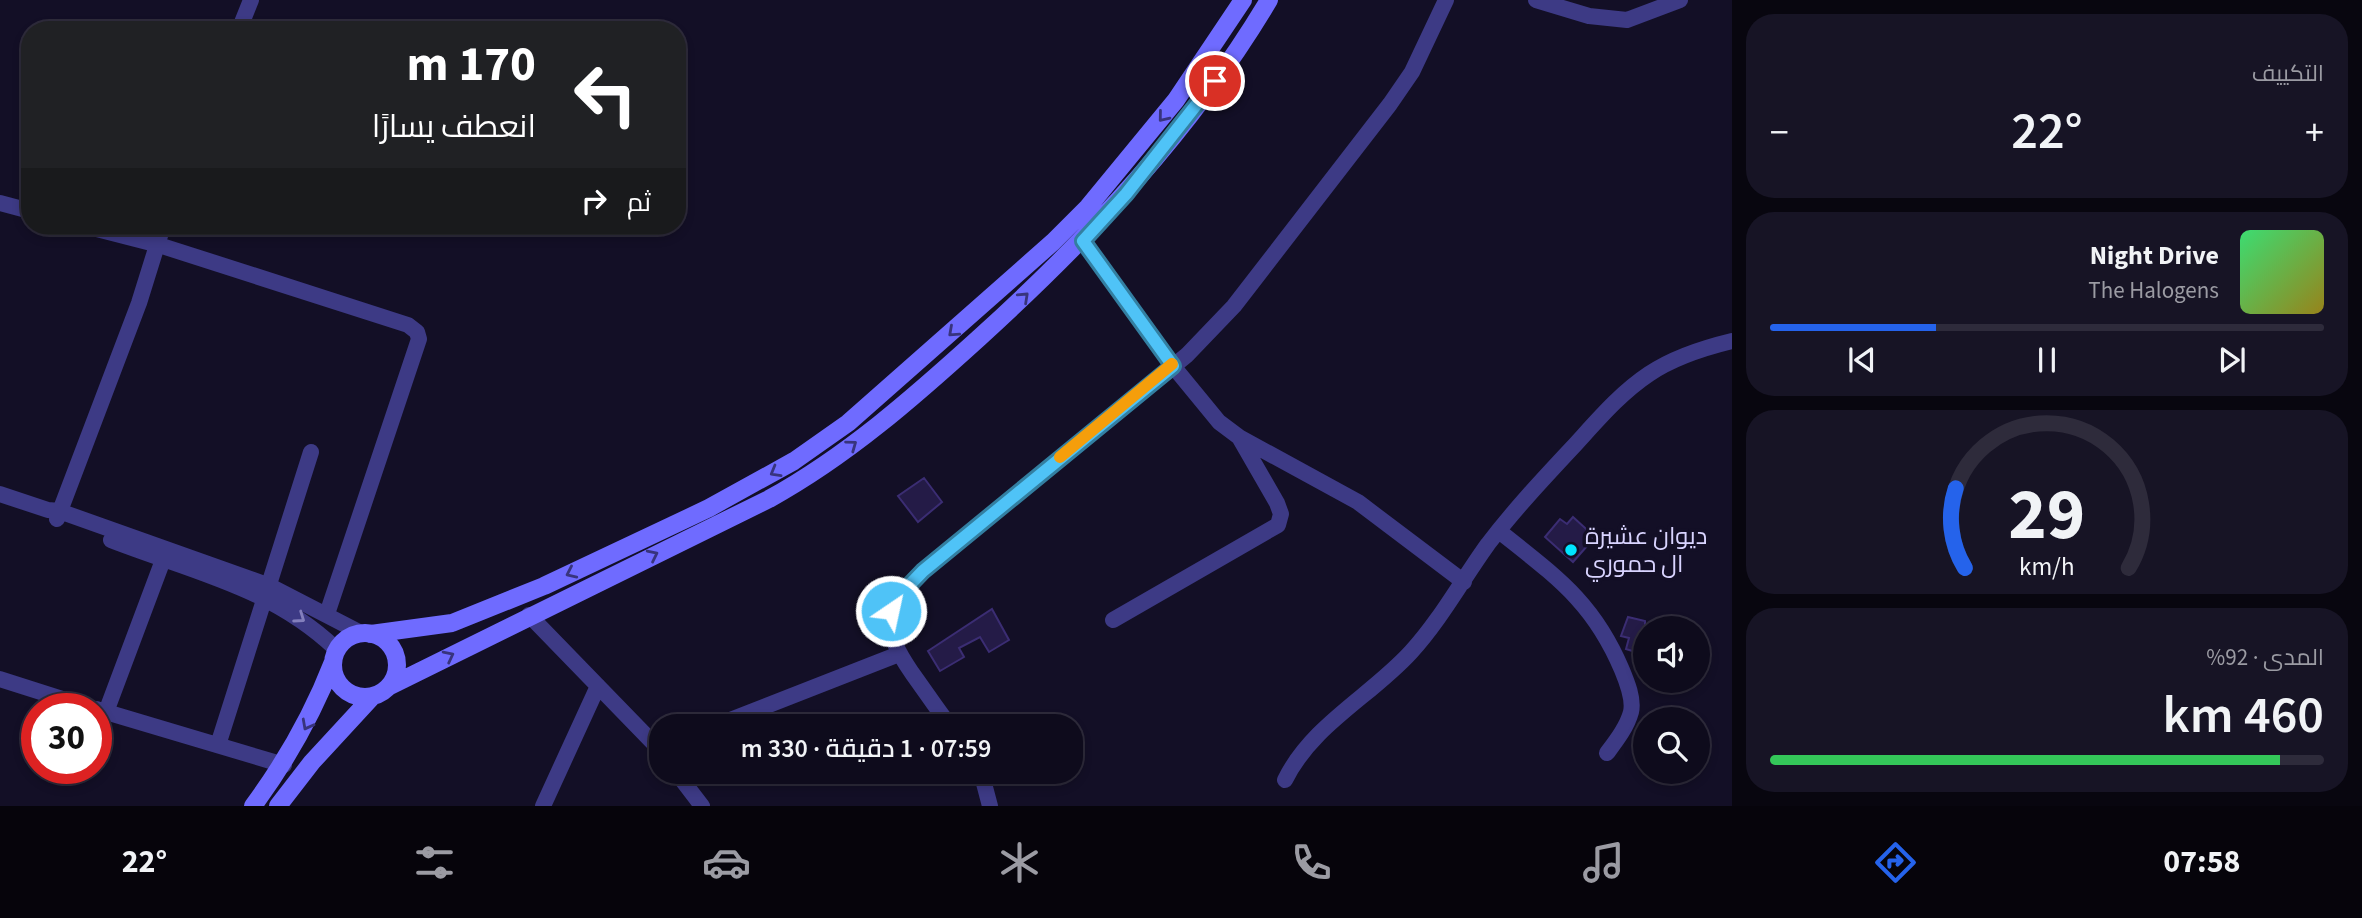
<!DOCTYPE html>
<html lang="ar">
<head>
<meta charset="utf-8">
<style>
  body { margin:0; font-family:"Source Sans 3",Cairo,sans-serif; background:#171425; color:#f1f3f6; direction:rtl; height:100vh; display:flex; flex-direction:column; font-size:26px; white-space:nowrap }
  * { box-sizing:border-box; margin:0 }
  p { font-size:23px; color:#9b9ba3 }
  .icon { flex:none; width:38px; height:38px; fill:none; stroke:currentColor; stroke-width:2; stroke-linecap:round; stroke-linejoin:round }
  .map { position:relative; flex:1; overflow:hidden; direction:ltr }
  .side { display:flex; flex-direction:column; gap:14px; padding:14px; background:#08060f; width:630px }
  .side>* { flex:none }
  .guide { position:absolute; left:21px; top:21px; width:665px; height:214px; border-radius:28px; box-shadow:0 4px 10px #0003,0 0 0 2px #2e2b3b; direction:rtl; background:#202124; color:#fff; overflow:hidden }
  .controls { position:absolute; left:1633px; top:616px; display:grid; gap:14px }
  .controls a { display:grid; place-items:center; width:77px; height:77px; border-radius:50%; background:#0e0b1c; box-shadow:0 4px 10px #0003,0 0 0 2px #2e2b3b; font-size:35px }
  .speed { position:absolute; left:21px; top:693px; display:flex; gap:14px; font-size:35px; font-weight:700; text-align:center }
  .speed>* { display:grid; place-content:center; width:91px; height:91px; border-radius:50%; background:#0e0b1c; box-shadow:0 4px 10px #0003,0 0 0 2px #2e2b3b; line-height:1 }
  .speed .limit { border:10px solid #d22; background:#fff; color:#111 }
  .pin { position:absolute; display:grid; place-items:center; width:60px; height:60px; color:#fff; margin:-30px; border:4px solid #fff; border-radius:50%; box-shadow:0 2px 7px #0007 }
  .me { position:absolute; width:77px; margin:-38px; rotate:34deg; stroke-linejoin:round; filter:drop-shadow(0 0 5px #0008) }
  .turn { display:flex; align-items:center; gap:24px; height:147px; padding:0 35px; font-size:32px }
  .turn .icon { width:91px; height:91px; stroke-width:2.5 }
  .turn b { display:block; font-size:49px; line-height:60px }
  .then { display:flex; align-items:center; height:66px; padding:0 35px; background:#0003; gap:14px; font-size:26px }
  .big { font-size:52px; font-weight:600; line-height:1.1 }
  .side .widget { flex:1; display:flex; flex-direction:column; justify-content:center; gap:10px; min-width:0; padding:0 24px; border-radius:28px; background:#171425 }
  .side .dial { align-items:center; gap:0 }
  .dial svg { height:182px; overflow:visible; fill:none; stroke:#2e2b3b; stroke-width:7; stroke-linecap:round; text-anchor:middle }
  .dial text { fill:#f1f3f6; stroke:none }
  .song { display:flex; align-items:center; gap:21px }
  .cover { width:84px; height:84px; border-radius:10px; background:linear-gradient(135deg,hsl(140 70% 55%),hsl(50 70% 35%)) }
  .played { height:7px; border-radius:4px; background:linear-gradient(90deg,#2563eb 30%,#2e2b3b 30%) }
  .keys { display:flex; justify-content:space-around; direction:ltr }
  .heat { display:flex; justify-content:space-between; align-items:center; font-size:38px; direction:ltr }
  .charge { height:10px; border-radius:5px; background:linear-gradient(90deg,#34c759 92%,#2e2b3b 0) }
  .trip { position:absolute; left:649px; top:714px; width:434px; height:70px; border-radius:28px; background:#0e0b1c; box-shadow:0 4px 10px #0003,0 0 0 2px #2e2b3b; font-weight:600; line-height:70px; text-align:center; direction:rtl }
  .tab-bar { display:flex; height:112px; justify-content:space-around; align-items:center; background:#06040b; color:#9b9ba3 }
  .tab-bar .icon { width:49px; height:49px }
  .tab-bar .on { color:#2563eb }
  .tab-bar b { font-size:32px; color:#f1f3f6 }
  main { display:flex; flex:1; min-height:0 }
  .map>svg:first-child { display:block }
  .building { fill:#241b47; stroke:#3b2d73; stroke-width:2 }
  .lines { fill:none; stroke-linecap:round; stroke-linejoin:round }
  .minor { stroke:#3d3a85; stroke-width:16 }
  .secondary { stroke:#6f6bff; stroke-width:18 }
  .oneway { stroke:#38347d }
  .oneway2 { stroke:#837fbc }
  .route-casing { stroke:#337fa1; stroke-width:18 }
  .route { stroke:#4fc3f7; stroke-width:12 }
  .slow { stroke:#f59e0b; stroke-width:12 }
  .poi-dot { fill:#00e5ff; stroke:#130f26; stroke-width:2.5 }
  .labels { text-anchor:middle; stroke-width:7; stroke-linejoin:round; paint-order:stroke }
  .poi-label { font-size:24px; fill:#d9d4ff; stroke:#130f26; text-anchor:start }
</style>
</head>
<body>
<main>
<section class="side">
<div class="widget"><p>التكييف</p>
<div class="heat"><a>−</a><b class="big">22°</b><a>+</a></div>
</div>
<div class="widget">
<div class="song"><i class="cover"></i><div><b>Night Drive</b><p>The Halogens</p></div></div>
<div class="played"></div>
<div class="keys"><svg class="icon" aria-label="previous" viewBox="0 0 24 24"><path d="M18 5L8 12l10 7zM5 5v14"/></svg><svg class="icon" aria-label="pause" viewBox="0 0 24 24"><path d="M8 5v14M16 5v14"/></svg><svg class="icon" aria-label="next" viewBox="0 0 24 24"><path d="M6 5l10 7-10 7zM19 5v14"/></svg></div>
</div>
<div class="widget dial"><svg viewBox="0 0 100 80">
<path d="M14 69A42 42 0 1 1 86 69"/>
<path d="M14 69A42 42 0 0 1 10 34" stroke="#2563eb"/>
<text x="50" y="56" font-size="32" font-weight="700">29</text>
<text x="50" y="72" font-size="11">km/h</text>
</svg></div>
<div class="widget"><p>المدى · 92%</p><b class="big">460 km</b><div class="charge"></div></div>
</section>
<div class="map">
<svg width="1732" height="806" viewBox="0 0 1732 806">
  <rect width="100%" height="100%" fill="#130f26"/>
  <path class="building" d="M924 478 942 502 918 522 898 496Z
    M1573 517 1595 537 1573 562 1545 537 1560 519 1567 524Z
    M992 609 1009 640 989 652 980 637 959 648 964 657 940 671 928 651Z
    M1628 617 1645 621V655L1626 649 1629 638 1621 636Z"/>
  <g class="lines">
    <path class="minor" d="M1536 0 1589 16 1627 20 1680 0
      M239 30 251 0
      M0 203 30 211
      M85 226 159 245 408 325 417 332 419 339 327 614
      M1083 241 1173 366 1219 422 1239 437 1358 502 1464 582
      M0 494 48 510 59 511 270 586 361 633
      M57 519 139 303 163 226
      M1499 531C1555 576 1593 601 1622 670 1627 682 1634 699 1631 712 1627 727 1616 741 1607 753
      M111 540C193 572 271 587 336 649
      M529 615 662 752
      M1113 620 1278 525 1281 514 1277 503 1239 437
      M0 679 94 709
      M96 709 284 765
      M106 712 163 560
      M715 726 899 654
      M950 726C937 709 925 691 912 673 881 628 882 609 923 571L1187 355 1234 306 1390 104 1412 72 1446 0
      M218 745 311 452
      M676 772 702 806
      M981 772 990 806
      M1285 780C1312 725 1371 696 1411 652 1441 619 1462 580 1488 544 1514 510 1543 479 1572 448 1596 422 1619 394 1649 374 1674 357 1703 348 1732 341
      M543 806 598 686"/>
    <path class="secondary" d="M333 665a32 32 0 1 1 64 0a32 32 0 1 1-64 0Z
      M371 634 452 623 544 586 709 508 794 461 848 423 1053 242 1088 207 1176 100 1243 0
      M388 687 769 499C847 456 914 397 979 338 1090 237 1192 129 1269 0
      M253 806C287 760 312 716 333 662
      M278 806 312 762 372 697"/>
  </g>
  <defs><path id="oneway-chevron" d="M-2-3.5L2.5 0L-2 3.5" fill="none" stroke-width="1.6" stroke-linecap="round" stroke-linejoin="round" transform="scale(1.75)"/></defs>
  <g class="oneway">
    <use href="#oneway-chevron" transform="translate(1163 117) rotate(129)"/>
    <use href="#oneway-chevron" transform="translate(1024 297) rotate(-43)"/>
    <use href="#oneway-chevron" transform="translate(953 332) rotate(138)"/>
    <use href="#oneway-chevron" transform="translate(852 445) rotate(-36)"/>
    <use href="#oneway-chevron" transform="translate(775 472) rotate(150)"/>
    <use href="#oneway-chevron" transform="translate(653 555) rotate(-26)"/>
    <use href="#oneway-chevron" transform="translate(571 573) rotate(155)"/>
    <use href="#oneway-chevron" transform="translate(449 656) rotate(-27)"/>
    <use href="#oneway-chevron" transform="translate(307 725) rotate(118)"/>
  </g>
  <use class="oneway2" href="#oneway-chevron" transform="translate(300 618) rotate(35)"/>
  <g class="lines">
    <g class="route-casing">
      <path id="route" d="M891 611 899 596 923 571 1173 366 1083 241 1126 194 1215 81"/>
    </g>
    <use href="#route" class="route"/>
    <path class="slow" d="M1060 457 1172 364"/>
  </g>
  <circle class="poi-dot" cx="1571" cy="550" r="7"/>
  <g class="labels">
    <g class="poi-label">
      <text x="1585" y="544">ديوان عشيرة<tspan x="1585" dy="28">ال حموري</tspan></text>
    </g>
  </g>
</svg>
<div class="controls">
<a><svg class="icon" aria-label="sound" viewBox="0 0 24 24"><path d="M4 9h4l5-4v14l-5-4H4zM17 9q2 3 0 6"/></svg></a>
<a><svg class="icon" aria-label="search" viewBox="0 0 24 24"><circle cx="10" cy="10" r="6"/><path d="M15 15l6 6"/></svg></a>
</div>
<div class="speed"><div class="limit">30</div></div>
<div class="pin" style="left:1215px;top:81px;background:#d93025"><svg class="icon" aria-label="arrive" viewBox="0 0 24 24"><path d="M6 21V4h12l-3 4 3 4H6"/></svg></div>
<svg class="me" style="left:891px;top:611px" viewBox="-20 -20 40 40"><circle r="17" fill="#4fc3f7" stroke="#fff" stroke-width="3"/><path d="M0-11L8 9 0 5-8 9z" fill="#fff"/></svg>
<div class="trip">07:59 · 1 دقيقة · 330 m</div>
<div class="guide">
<div class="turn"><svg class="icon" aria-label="left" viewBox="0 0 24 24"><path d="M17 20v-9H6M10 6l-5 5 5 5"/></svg><div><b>170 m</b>انعطف يسارًا</div></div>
<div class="then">ثم<svg class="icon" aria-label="right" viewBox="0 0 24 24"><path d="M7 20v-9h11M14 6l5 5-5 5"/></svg></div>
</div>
</div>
</main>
<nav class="tab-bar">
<b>07:58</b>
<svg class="icon on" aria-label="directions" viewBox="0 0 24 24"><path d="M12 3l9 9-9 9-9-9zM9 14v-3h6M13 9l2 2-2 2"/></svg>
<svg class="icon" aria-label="music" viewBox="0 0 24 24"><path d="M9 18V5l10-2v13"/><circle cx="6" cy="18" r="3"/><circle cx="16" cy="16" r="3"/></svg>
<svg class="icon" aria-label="phone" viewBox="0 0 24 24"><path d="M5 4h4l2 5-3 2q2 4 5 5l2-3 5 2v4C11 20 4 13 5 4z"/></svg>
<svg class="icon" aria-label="climate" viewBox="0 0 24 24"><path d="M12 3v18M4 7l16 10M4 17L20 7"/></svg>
<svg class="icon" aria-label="car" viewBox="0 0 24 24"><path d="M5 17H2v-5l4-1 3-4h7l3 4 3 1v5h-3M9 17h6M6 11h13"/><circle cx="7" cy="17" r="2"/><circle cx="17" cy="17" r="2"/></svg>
<svg class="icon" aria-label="filters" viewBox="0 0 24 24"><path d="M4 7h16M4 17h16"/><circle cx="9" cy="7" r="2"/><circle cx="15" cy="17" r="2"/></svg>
<b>22°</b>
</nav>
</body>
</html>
